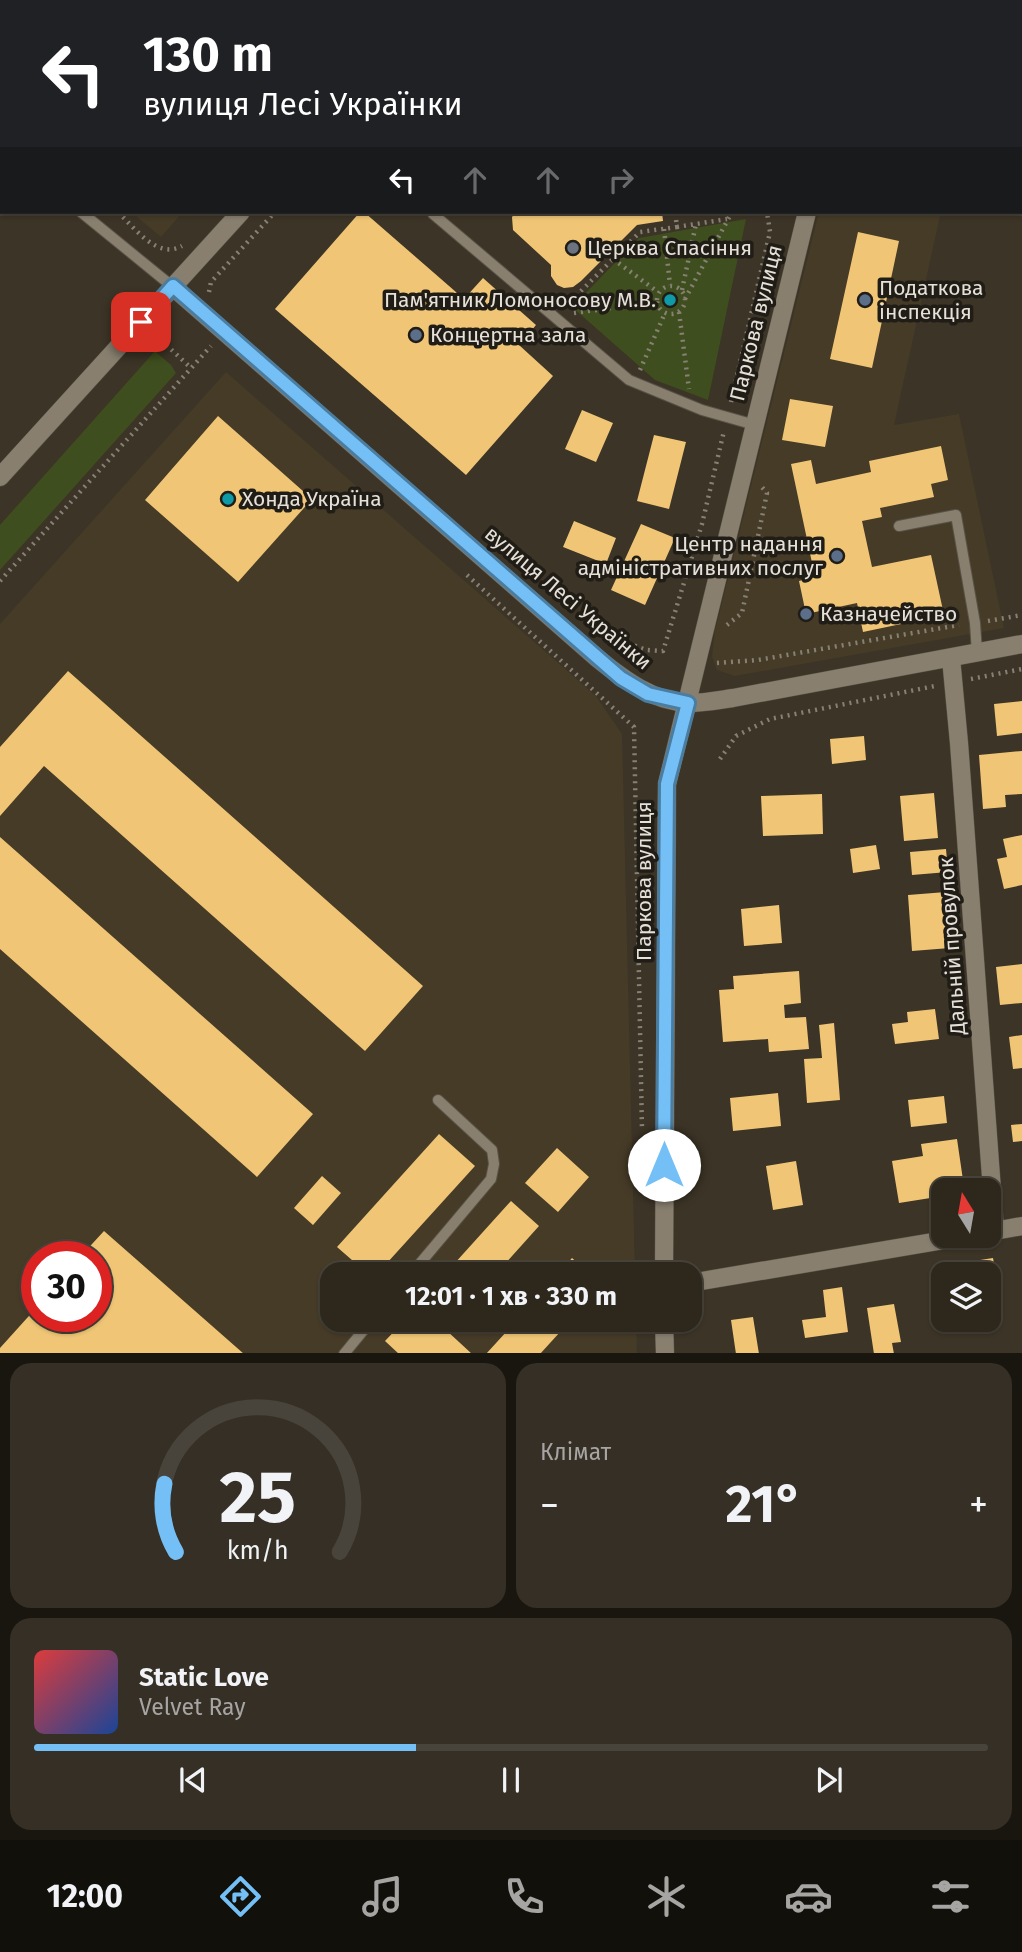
<!DOCTYPE html>
<html lang="uk">
<head>
<meta charset="utf-8">
<style>
  body { margin:0; font-family:"Fira Sans",sans-serif; background:#352f25; color:#f1f3f6; height:100vh; display:flex; flex-direction:column; font-size:26px; white-space:nowrap }
  * { box-sizing:border-box; margin:0 }
  p { font-size:23px; color:#a7a5a3 }
  .icon { flex:none; width:38px; height:38px; fill:none; stroke:currentColor; stroke-width:2; stroke-linecap:round; stroke-linejoin:round }
  .map { position:relative; height:1353px; overflow:hidden }
  .side { display:flex; flex-direction:column; gap:10px; padding:10px; background:#19150f; flex:1 }
  .side>* { flex:none }
  .top-card { position:absolute; left:0px; top:0px; width:1022px; height:214px; box-shadow:0 2px 5px #0004,0 0 0 2px #48443b; background:#202124; color:#fff; overflow:hidden }
  .needle { width:46px; rotate:349deg }
  .controls { position:absolute; left:931px; top:1178px; display:grid; gap:14px }
  .controls a { display:grid; place-items:center; width:70px; height:70px; border-radius:14px; background:#2d271c; box-shadow:0 2px 5px #0004,0 0 0 2px #48443b; font-size:35px }
  .speed { position:absolute; left:21px; top:1241px; display:flex; gap:14px; font-size:35px; font-weight:700; text-align:center }
  .speed>* { display:grid; place-content:center; width:91px; height:91px; border-radius:50%; background:#2d271c; box-shadow:0 2px 5px #0004,0 0 0 2px #48443b; line-height:1 }
  .speed .limit { border:10px solid #d22; background:#fff; color:#111 }
  .pin { position:absolute; display:grid; place-items:center; width:60px; height:60px; color:#fff; margin:-30px; border-radius:14px; box-shadow:0 4px 10px #0006 }
  .me { position:absolute; width:77px; margin:-38px; rotate:0deg; stroke-linejoin:round; filter:drop-shadow(0 0 5px #0008) }
  .turn { display:flex; align-items:center; gap:24px; height:147px; padding:0 28px; font-size:32px }
  .turn .icon { width:91px; height:91px; stroke-width:2.5 }
  .turn b { display:block; font-size:49px; line-height:60px }
  .lanes { display:flex; align-items:center; height:66px; padding:0 28px; background:#0003; justify-content:center; gap:35px; direction:ltr }
  .lanes .off { opacity:.35 }
  .big { font-size:52px; font-weight:700; line-height:1.1 }
  .side .widget { flex:1; display:flex; flex-direction:column; justify-content:center; gap:10px; min-width:0; padding:0 24px; border-radius:21px; background:#352f25 }
  .side .dial { align-items:center; gap:0 }
  .dial svg { height:182px; overflow:visible; fill:none; stroke:#48443b; stroke-width:7; stroke-linecap:round; text-anchor:middle }
  .dial text { fill:#f1f3f6; stroke:none }
  .song { display:flex; align-items:center; gap:21px }
  .cover { width:84px; height:84px; border-radius:10px; background:linear-gradient(135deg,hsl(0 70% 55%),hsl(220 70% 35%)) }
  .played { height:7px; border-radius:4px; background:linear-gradient(90deg,#74c0f6 40%,#48443b 40%) }
  .keys { display:flex; justify-content:space-around; direction:ltr }
  .heat { display:flex; justify-content:space-between; align-items:center; font-size:38px; direction:ltr }
  .side .tiles { flex:1; display:grid; gap:10px; grid-template-columns:1fr 1fr }
  .widget:last-child { grid-column:span 2 }
  .trip { position:absolute; left:320px; top:1262px; width:382px; height:70px; border-radius:21px; background:#2d271c; box-shadow:0 2px 5px #0004,0 0 0 2px #48443b; font-weight:700; line-height:70px; text-align:center }
  .dock { display:flex; height:112px; justify-content:space-around; align-items:center; background:#12100b; color:#a7a5a3 }
  .dock .icon { width:49px; height:49px }
  .dock .active { color:#74c0f6 }
  .dock b { font-size:32px; color:#f1f3f6 }
  .map>svg:first-child { display:block }
  .built { fill:#463b27; fill-rule:evenodd }
  .green { fill:#3f4e1e }
  .building { fill:#f0c676 }
  .lines { fill:none; stroke-linecap:round; stroke-linejoin:round }
  .service-casing { stroke:#595247; stroke-width:12 }
  .minor-casing { stroke:#595247; stroke-width:19 }
  .tertiary-casing { stroke:#595247; stroke-width:19 }
  .secondary-casing { stroke:#595247; stroke-width:19 }
  .path { stroke:#878075; stroke-width:4.5; stroke-dasharray:2 5; stroke-linecap:butt }
  .service { stroke:#887f6f; stroke-width:10 }
  .minor { stroke:#887f6f; stroke-width:18 }
  .tertiary { stroke:#887f6f; stroke-width:18 }
  .secondary { stroke:#887f6f; stroke-width:18 }
  .route-casing { stroke:#4b7da0; stroke-width:18 }
  .route { stroke:#74c0f6; stroke-width:12 }
  .worship-dot { fill:#6b7280; stroke:#201c16; stroke-width:2.5 }
  .culture-dot { fill:#0f9aa8; stroke:#201c16; stroke-width:2.5 }
  .service-dot { fill:#5c6f8a; stroke:#201c16; stroke-width:2.5 }
  .labels { text-anchor:middle; stroke-width:7; stroke-linejoin:round; paint-order:stroke }
  .poi-label { font-size:21px; fill:#e5e0d8; stroke:#201c16; text-anchor:start }
  .street-label { font-size:21px; fill:#e5e0d8; stroke:#201c16 }
</style>
</head>
<body>
<div class="map">
<svg width="1022" height="1354" viewBox="0 0 1022 1354">
  <rect width="100%" height="100%" fill="#3c3426"/>
  <path class="built" d="M0 0H328L330 2H2V103Z
    M131 212H183L161 237Z
    M819 212H919L940 216 894 425 959 414 1004 628 735 676 717 670 712 657 715 631Z
    M226 372 596 696 622 734 635 1274H332V1320H636L637 1353 0 1354V624ZM37 1256H96V1316H37Z"/>
  <path class="green" d="M746 219 708 400 655 380 572 307 639 238Z
    M155 351 171 365 176 373 0 570V525Z"/>
  <path class="building" d="M360 212H364L464 299 483 278 536 325 519 345 553 376 466 475 275 309Z
    M516 212H662L663 221 637 225 581 281 573 287 564 288 557 285 551 276V265L513 230 512 217Z
    M858 232 899 241 872 368 830 359Z
    M790 399 833 406 825 447 782 440Z
    M582 410 613 423 596 462 565 449Z
    M218 416 312 499 238 582 145 500Z
    M654 435 686 442 669 509 637 501Z
    M941 446 948 480 931 484 934 497 880 508 882 517 862 521 872 567 931 555 944 615 863 632 857 603 806 614 799 581 815 577 791 464 811 460 816 484 871 472 869 461Z
    M574 521 616 538 606 564 563 547Z
    M641 524 675 538 645 605 611 590Z
    M68 671 423 986 365 1051 44 766 0 816V747Z
    M1022 701V733L997 736 994 704Z
    M864 736 866 760 832 764 830 739Z
    M1022 751V794L1005 795 1006 807 983 809 979 755Z
    M934 793 938 838 904 841 900 796Z
    M822 794 823 834 763 836 761 796Z
    M1022 835V885L1004 889 997 859 1007 857 1003 839Z
    M0 837 313 1114 257 1177 0 949Z
    M876 845 880 869 853 873 850 849Z
    M946 849 948 872 912 875 910 852Z
    M946 892 950 948 912 951 908 895Z
    M779 905 782 943 744 946 741 909Z
    M1022 964V1003L1000 1005 996 967Z
    M799 971 801 1003 784 1005 785 1018 806 1017 809 1049 769 1052 768 1039 723 1042 719 990 734 989 733 976Z
    M935 1009 939 1039 895 1044 892 1024 908 1022 907 1012Z
    M834 1023 840 1100 807 1103 804 1059 822 1058 819 1025Z
    M1022 1035V1068L1013 1069 1009 1037Z
    M778 1093 781 1126 733 1131 730 1098Z
    M944 1096 947 1123 911 1127 908 1100Z
    M1022 1124V1141L1013 1142 1011 1125Z
    M439 1134 475 1166 377 1274H368L337 1247Z
    M957 1139 963 1180 942 1183 943 1196 899 1203 892 1161 923 1156 921 1144Z
    M557 1148 589 1177 558 1212 525 1183Z
    M796 1161 803 1205 773 1210 766 1166Z
    M322 1176 341 1193 313 1225 294 1208Z
    M511 1201 539 1226 496 1274H445Z
    M104 1231 244 1354H0V1348L37 1307V1316H96V1256H81Z
    M572 1258 590 1274H558Z
    M993 1258 1000 1298 989 1300V1274H962L961 1263Z
    M842 1287 848 1332 805 1338 802 1320 826 1317 823 1290Z
    M894 1304 901 1342 892 1343 894 1354H874L867 1308Z
    M753 1317 759 1354H736L731 1320Z
    M405 1320H455L446 1330 472 1354H399L385 1341Z
    M517 1320H571L540 1354H486Z"/>
  <g class="lines">
    <g class="service-casing">
      <path id="service" d="M339 0 341 2
        M0 146 2 148
        M81 212 173 287
        M436 212 433 214 629 380 702 410 755 425
        M899 526 956 515 975 623 977 653
        M411 1274 491 1179 494 1164 492 1150 438 1100
        M344 1354 372 1320"/>
    </g>
    <g class="minor-casing">
      <path id="minor" d="M857 2V0
        M951 658 959 743 995 1231
        M989 1232 1022 1226
        M664 1274 667 784 807 212
        M690 1283 968 1236
        M664 1320 665 1354"/>
    </g>
    <g class="tertiary-casing">
      <path id="tertiary" d="M173 287 597 658C623 679 653 702 689 703 703 703 719 700 733 698L1022 644"/>
    </g>
    <g class="secondary-casing">
      <path id="secondary" d="M432 2 434 0
        M0 477 241 212"/>
    </g>
    <path class="path" d="M284 0 285 2
      M701 0 702 2
      M190 2 192 0
      M394 2 396 0
      M484 2 485 0
      M614 2V0
      M815 2 816 0
      M118 212C134 227 157 260 182 246
      M677 227 727 219
      M664 229 670 285
      M613 259 658 292
      M657 300a14 14 0 1 1 28 0a14 14 0 1 1-28 0Z
      M682 290 696 224
      M209 292 211 282 275 212
      M685 299 732 212
      M566 306 640 232 677 227 675 212
      M679 312 689 389
      M574 313 656 302
      M161 340 191 368
      M640 370 665 313
      M731 402 770 232 767 212
      M467 575 634 727 642 1130
      M0 581 211 346
      M988 621 1022 615
      M727 625 742 613 767 493 760 485
      M602 633 646 650 663 651 702 524 724 431
      M717 663 758 660 959 625
      M971 679 1022 669
      M720 759 736 736 770 719 935 686"/>
    <use href="#service" class="service"/>
    <use href="#minor" class="minor"/>
    <use href="#tertiary" class="tertiary"/>
    <use href="#secondary" class="secondary"/>
  </g>
  <g class="lines">
    <g class="route-casing">
      <path id="route" d="M141 322 173 286 621 678 648 694 688 703 667 784 664 1165"/>
    </g>
    <use href="#route" class="route"/>
  </g>
  <circle class="worship-dot" cx="573" cy="248" r="7"/>
  <g class="culture-dot">
    <circle cx="670" cy="300" r="7"/>
    <circle cx="228" cy="499" r="7"/>
  </g>
  <g class="service-dot">
    <circle cx="865" cy="300" r="7"/>
    <circle cx="416" cy="335" r="7"/>
    <circle cx="837" cy="556" r="7"/>
    <circle cx="806" cy="614" r="7"/>
  </g>
  <g class="labels">
    <g class="poi-label">
      <text x="587" y="255">Церква Спасіння</text>
      <text x="879" y="295">Податкова<tspan x="879" dy="24">інспекція</tspan></text>
      <text x="656" y="307" text-anchor="end">Пам'ятник Ломоносову М.В.</text>
      <text x="430" y="342">Концертна зала</text>
      <text x="242" y="506">Хонда Україна</text>
      <text x="823" y="551" text-anchor="end">Центр надання<tspan x="823" dy="24">адміністративних послуг</tspan></text>
      <text x="820" y="621">Казначейство</text>
    </g>
    <g class="street-label">
      <text transform="translate(756 323) rotate(-76)" y="7">Паркова вулиця</text>
      <text transform="translate(568 598) rotate(40)" y="7">вулиця Лесі Українки</text>
      <text transform="translate(644 881) rotate(-90)" y="7">Паркова вулиця</text>
      <text transform="translate(952 946) rotate(-94)" y="7">Дальній провулок</text>
    </g>
  </g>
</svg>
<div class="controls">
<a><svg class="needle" viewBox="-14 -14 28 28"><path d="M0-13l5 13h-10z" fill="#e53935"/><path d="M0 13l5-13h-10z" fill="#a7a5a3"/></svg></a>
<a><svg class="icon" aria-label="layers" viewBox="0 0 24 24"><path d="M12 4l9 5-9 5-9-5zM3 14l9 5 9-5"/></svg></a>
</div>
<div class="speed"><div class="limit">30</div></div>
<div class="pin" style="left:141px;top:322px;background:#d93025"><svg class="icon" aria-label="arrive" viewBox="0 0 24 24"><path d="M6 21V4h12l-3 4 3 4H6"/></svg></div>
<svg class="me" style="left:664px;top:1165px" viewBox="-20 -20 40 40"><circle r="19" fill="#fff"/><path d="M0-13L10 11 0 6-10 11z" fill="#74c0f6"/></svg>
<div class="trip">12:01 · 1 хв · 330 m</div>
<div class="top-card">
<div class="turn"><svg class="icon" aria-label="left" viewBox="0 0 24 24"><path d="M17 20v-9H6M10 6l-5 5 5 5"/></svg><div><b>130 m</b>вулиця Лесі Українки</div></div>
<div class="lanes"><svg class="icon" aria-label="left" viewBox="0 0 24 24"><path d="M17 20v-9H6M10 6l-5 5 5 5"/></svg><svg class="icon off" aria-label="ahead" viewBox="0 0 24 24"><path d="M12 20V5M6 11l6-6 6 6"/></svg><svg class="icon off" aria-label="ahead" viewBox="0 0 24 24"><path d="M12 20V5M6 11l6-6 6 6"/></svg><svg class="icon off" aria-label="right" viewBox="0 0 24 24"><path d="M7 20v-9h11M14 6l5 5-5 5"/></svg></div>
</div>
</div>
<section class="side">
<div class="tiles">
<div class="widget dial"><svg viewBox="0 0 100 80">
<path d="M14 69A42 42 0 1 1 86 69"/>
<path d="M14 69A42 42 0 0 1 9 39" stroke="#74c0f6"/>
<text x="50" y="56" font-size="32" font-weight="700">25</text>
<text x="50" y="72" font-size="11">km/h</text>
</svg></div>
<div class="widget"><p>Клімат</p>
<div class="heat"><a>−</a><b class="big">21°</b><a>+</a></div>
</div>
<div class="widget">
<div class="song"><i class="cover"></i><div><b>Static Love</b><p>Velvet Ray</p></div></div>
<div class="played"></div>
<div class="keys"><svg class="icon" aria-label="previous" viewBox="0 0 24 24"><path d="M18 5L8 12l10 7zM5 5v14"/></svg><svg class="icon" aria-label="pause" viewBox="0 0 24 24"><path d="M8 5v14M16 5v14"/></svg><svg class="icon" aria-label="next" viewBox="0 0 24 24"><path d="M6 5l10 7-10 7zM19 5v14"/></svg></div>
</div>
</div>
</section>
<nav class="dock">
<b>12:00</b>
<svg class="icon active" aria-label="directions" viewBox="0 0 24 24"><path d="M12 3l9 9-9 9-9-9zM9 14v-3h6M13 9l2 2-2 2"/></svg>
<svg class="icon" aria-label="music" viewBox="0 0 24 24"><path d="M9 18V5l10-2v13"/><circle cx="6" cy="18" r="3"/><circle cx="16" cy="16" r="3"/></svg>
<svg class="icon" aria-label="phone" viewBox="0 0 24 24"><path d="M5 4h4l2 5-3 2q2 4 5 5l2-3 5 2v4C11 20 4 13 5 4z"/></svg>
<svg class="icon" aria-label="climate" viewBox="0 0 24 24"><path d="M12 3v18M4 7l16 10M4 17L20 7"/></svg>
<svg class="icon" aria-label="car" viewBox="0 0 24 24"><path d="M5 17H2v-5l4-1 3-4h7l3 4 3 1v5h-3M9 17h6M6 11h13"/><circle cx="7" cy="17" r="2"/><circle cx="17" cy="17" r="2"/></svg>
<svg class="icon" aria-label="filters" viewBox="0 0 24 24"><path d="M4 7h16M4 17h16"/><circle cx="9" cy="7" r="2"/><circle cx="15" cy="17" r="2"/></svg>
</nav>
</body>
</html>
